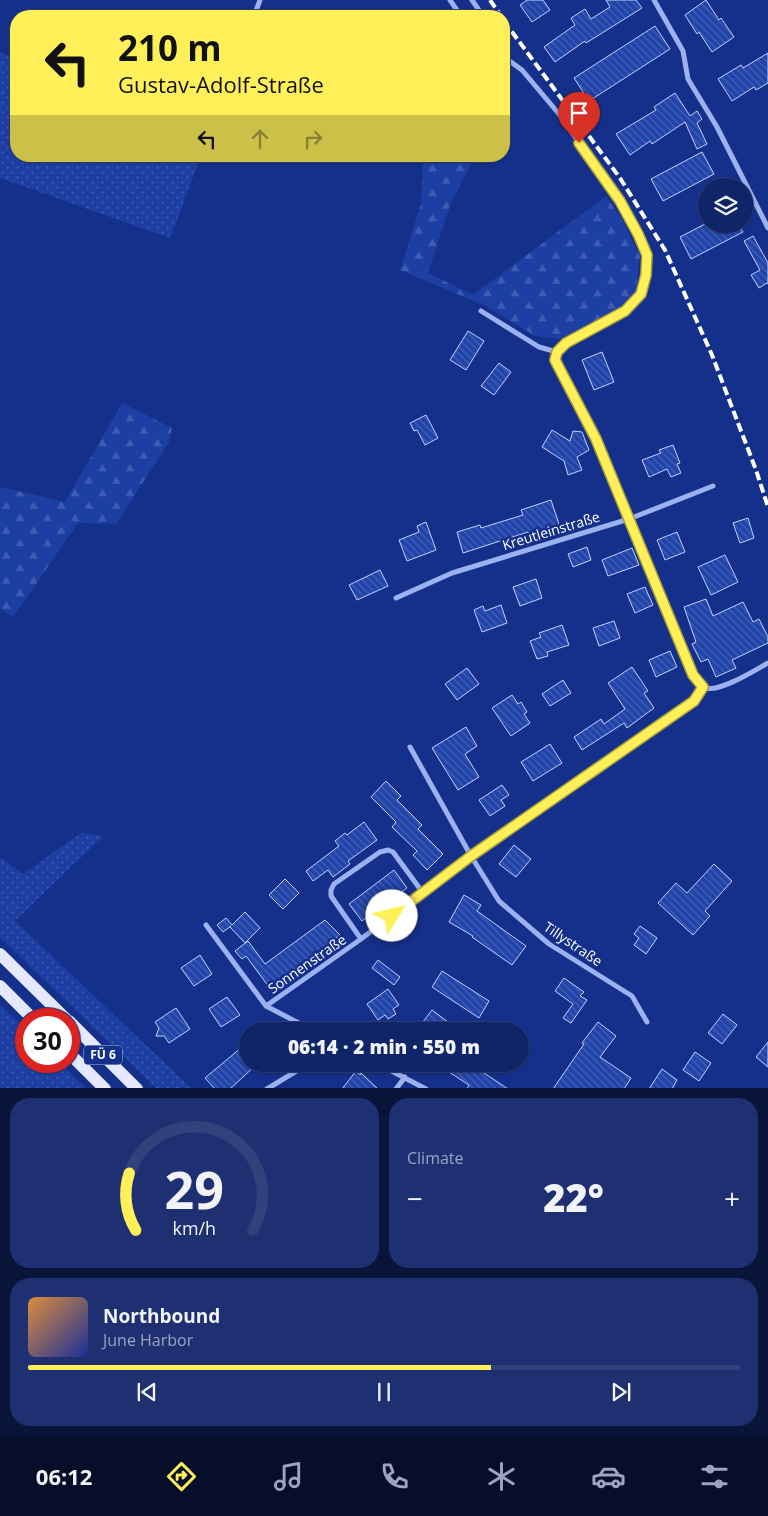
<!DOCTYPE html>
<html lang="en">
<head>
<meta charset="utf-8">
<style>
  body { margin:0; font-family:"Open Sans",sans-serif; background:#1e3071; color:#f1f3f6; height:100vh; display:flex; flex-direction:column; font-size:19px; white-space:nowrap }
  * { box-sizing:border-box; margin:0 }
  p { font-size:16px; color:#9ca4c0 }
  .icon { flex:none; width:28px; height:28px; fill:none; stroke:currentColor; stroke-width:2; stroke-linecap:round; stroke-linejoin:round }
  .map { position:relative; height:1088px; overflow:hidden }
  .sheet { display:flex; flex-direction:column; gap:10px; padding:10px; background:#091439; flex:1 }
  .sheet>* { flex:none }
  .guide { position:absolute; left:10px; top:10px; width:500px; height:152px; border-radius:20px; box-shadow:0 1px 4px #0004,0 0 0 1px #30417c; background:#fff05a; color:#111; overflow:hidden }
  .fabs { position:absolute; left:698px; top:178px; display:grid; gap:10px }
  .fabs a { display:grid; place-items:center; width:55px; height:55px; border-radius:50%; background:#102468; box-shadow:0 1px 4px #0004,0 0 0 1px #30417c; font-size:25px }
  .speed { position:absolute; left:15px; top:1008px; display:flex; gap:10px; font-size:25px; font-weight:700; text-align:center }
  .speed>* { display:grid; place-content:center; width:65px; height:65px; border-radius:50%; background:#102468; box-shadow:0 1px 4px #0004,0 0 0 1px #30417c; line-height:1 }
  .speed .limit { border:8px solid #d22; background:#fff; color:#111 }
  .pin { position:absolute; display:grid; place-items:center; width:42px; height:42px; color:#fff; margin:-51px -21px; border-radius:50% 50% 50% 0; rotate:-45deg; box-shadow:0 0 5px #0007 }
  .pin .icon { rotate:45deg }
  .me { position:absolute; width:55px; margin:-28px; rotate:54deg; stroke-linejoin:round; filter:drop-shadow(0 0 4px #0008) }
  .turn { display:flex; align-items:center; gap:18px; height:105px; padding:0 25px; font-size:22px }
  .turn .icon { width:65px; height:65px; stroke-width:2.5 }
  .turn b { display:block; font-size:35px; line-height:42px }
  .lanes { display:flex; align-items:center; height:48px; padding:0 25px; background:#0003; justify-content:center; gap:25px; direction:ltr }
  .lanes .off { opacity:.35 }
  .big { font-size:38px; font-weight:800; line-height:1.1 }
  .sheet .card { flex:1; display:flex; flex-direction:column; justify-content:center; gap:8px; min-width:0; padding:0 18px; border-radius:20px; background:#1e3071 }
  .sheet .dial { align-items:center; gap:0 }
  .dial svg { height:130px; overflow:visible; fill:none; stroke:#30417c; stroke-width:7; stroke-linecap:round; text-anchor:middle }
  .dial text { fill:#f1f3f6; stroke:none }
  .song { display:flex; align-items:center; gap:15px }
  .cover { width:60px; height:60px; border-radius:8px; background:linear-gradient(135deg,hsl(30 70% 55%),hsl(230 70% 35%)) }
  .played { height:5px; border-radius:2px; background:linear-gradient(90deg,#fff05a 65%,#30417c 65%) }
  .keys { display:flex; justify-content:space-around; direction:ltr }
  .heat { display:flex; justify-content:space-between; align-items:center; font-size:28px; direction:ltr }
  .sheet .tiles { flex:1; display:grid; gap:10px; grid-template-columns:1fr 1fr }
  .card:last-child { grid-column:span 2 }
  .trip { position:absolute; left:239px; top:1022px; width:290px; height:50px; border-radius:25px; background:#102468; box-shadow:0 1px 4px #0004,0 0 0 1px #30417c; font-weight:800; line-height:50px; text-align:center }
  .tab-bar { display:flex; height:80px; justify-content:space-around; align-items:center; background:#060e2a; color:#9ca4c0 }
  .tab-bar .icon { width:35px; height:35px }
  .tab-bar .selected { color:#fff05a }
  .tab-bar b { font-size:22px; color:#f1f3f6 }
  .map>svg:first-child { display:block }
  .grass { fill:url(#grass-dots) }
  .forest { fill:url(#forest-firs) }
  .building { fill:url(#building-back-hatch); stroke:#c2d1fb }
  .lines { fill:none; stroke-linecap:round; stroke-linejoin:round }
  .street { stroke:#9cb1ef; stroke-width:5 }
  .primary { stroke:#e4e9ff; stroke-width:12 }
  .rail { stroke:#fff; stroke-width:4; stroke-dasharray:9 4; stroke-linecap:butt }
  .route-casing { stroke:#a69c3a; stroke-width:12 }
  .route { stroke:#fff05a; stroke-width:9 }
  .labels { text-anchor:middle; stroke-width:5; stroke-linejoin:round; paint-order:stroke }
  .shield { fill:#15308a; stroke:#b9c1dc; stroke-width:1 }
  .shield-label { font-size:12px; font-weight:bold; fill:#fff }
  .street-label { font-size:14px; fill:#fff; stroke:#15308a }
</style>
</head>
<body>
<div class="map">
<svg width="768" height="1089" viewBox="0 0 768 1089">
  <defs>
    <pattern id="grass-dots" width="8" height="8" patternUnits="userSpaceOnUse" patternTransform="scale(1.25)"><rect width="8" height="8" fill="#1d3fa4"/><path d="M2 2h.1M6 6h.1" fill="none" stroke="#3f5cb2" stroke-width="1.8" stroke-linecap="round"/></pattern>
    <pattern id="forest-firs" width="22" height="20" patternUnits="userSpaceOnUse" patternTransform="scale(1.25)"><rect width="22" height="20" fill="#1d3fa4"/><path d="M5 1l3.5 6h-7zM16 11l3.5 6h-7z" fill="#3f5cb2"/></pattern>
    <pattern id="building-back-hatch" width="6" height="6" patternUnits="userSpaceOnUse" patternTransform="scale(1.25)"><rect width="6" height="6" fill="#2244a9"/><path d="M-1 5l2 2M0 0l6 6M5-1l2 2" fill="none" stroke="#4360b6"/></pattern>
  </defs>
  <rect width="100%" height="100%" fill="#15308a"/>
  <path class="grass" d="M0 52 16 59V156H201L170 238 0 178Z
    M81 833 103 836 15 921 191 1088H156L0 937V857L23 874Z
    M0 1004 26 1030V1061H58L86 1088H0Z"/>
  <path class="forest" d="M423 156H475L450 205 428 273 473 295 606 196 621 218 640 256 636 290 622 306 562 339 535 336 486 306 400 270 421 204Z
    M122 403 172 428 169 442 116 524 78 523 13 617 0 609V487L65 502Z"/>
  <path class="building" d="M527 0H543L550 10 532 22 520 5Z
    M606 0H636L642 8 586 43 585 41 555 62 544 47 575 25 571 18 585 9 591 19 610 7Z
    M706 0 719 20 721 18 734 37 712 52 699 32 697 34 685 15Z
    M655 26 670 49 589 101 574 78Z
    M768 53V83L756 90 754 87 732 101 718 79 741 65 743 68Z
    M675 93 690 116 697 111 702 119 697 123 707 144 697 149 685 122 652 144 650 141 630 155 616 134 656 110 654 107Z
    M702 152 714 174 663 201 651 179Z
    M705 224H738L743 232 691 259 680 237Z
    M753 236 768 263V284L767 283 759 288 751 275 760 270 744 241Z
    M468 331 484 341 466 370 450 360Z
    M602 352 614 382 594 390 582 360Z
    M499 363 511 372 494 395 481 386Z
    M426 415 438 438 425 445 417 430 414 431 410 423Z
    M552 430 570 441 573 431 582 432 589 450 577 457 582 470 568 475 564 461 542 447Z
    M673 445 680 463 677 464 681 473 671 477 667 469 649 477 642 460 661 453 659 450Z
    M551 500 560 527 530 538 528 532 463 553 457 532 480 525 481 528 523 515 521 510Z
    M748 518 754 538 740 543 733 523Z
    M426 522 436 550 407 561 399 540 419 532 417 526Z
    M677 532 685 552 665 560 657 540Z
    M587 547 591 560 573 567 568 554Z
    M632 548 639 565 608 576 602 560Z
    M725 555 738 582 711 595 698 567Z
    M380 570 388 586 357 600 349 585Z
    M536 579 542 598 520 606 513 587Z
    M645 587 653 605 635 613 627 594Z
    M706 599 713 616 743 602 753 622 759 619 768 637V643L732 660 736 668 716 677 708 659 701 662 692 644 696 642 684 607Z
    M501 605 507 623 482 632 474 610 483 606 485 611Z
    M614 621 620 638 599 646 593 628Z
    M562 625 569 645 547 652 548 656 537 659 530 641 541 637 539 633Z
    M670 651 677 667 656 677 649 660Z
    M632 667 648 691 644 693 654 708 627 728 624 723 582 750 574 737 601 719 604 724 625 709 608 683Z
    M467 668 479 684 457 700 445 684Z
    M563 680 571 693 550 706 542 694Z
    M512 695 518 704 521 702 527 712 524 714 530 723 511 736 492 708Z
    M466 727 477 746 465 754 479 777 458 790 432 748Z
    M550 744 562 763 533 781 521 762Z
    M386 781 401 796 397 800 422 825 418 829 443 854 427 870 413 855 417 851 392 827 396 822 371 797Z
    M502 785 509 795 501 800 505 806 490 816 479 800Z
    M364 822 377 840 348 861 350 864 333 877 328 870 313 881 306 871 339 846 335 841 345 833 347 835Z
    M514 845 531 859 516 877 499 864Z
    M714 864 732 881 705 911 710 916 693 935 658 903 676 883 687 893Z
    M394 870 407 888 362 921 349 904Z
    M285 879 299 893 283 909 269 895Z
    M464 895 481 905 477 911 526 946 512 965 472 937 473 936 449 922Z
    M245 912 260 928 245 943 230 927 231 926 223 932 217 925 226 918 232 925Z
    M325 920 340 935 314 954 315 956 299 968 298 966 269 987 246 956 242 959 235 951 248 941 265 964Z
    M640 926 657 938 646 954 634 945 639 938 634 934Z
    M200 955 212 974 194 986 181 968Z
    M378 960 400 977 394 985 372 968Z
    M442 971 489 1001 479 1018 432 987Z
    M564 978 584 992 580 996 587 1000 571 1023 563 1018 573 1004 555 991Z
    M388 989 399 1005 393 1009 396 1014 388 1019 385 1015 378 1020 367 1004Z
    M227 997 240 1015 221 1027 209 1009Z
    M176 1008 190 1029 169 1043 164 1036H156L159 1028 155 1022Z
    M432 1010 452 1025 447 1031H416Z
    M723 1014 737 1025 722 1044 708 1033Z
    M598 1022 616 1036 600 1057 631 1078 624 1089H553L584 1044 582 1043Z
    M248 1042V1064H257L230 1089H215L205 1078Z
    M768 1042V1067L756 1057Z
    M695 1052 711 1063 699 1081 683 1070Z
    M450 1064H477L475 1067 508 1089H467L469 1085 446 1070Z
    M662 1069 677 1080 672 1089H649Z
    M356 1071 360 1075 361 1073 378 1089H342Z"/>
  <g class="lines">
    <path class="street" d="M450 0 461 16
      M472 0 483 16
      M654 0 683 51 688 79 717 127 768 228
      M254 16 260 0
      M504 57 522 70 559 114 620 201 638 234 647 255 645 275 641 294 625 311 566 343 557 352 555 360 596 439 693 675C696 678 700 685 703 687 716 695 755 670 768 663
      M481 311 539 347 557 352
      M396 598 452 573 629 519 713 486
      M410 747 471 856 499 901 549 944 632 996 647 1022
      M206 925 266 1006 314 1031
      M361 939 331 896V890L334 884 380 852 388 850 393 852 423 893
      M266 1006 361 939 471 856 694 701 703 687
      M378 1064 426 1089
      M267 1089 308 1064
      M396 1089 405 1077"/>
    <path class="primary" d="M0 954 66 1019
      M0 986 33 1019
      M69 1021 137 1089
      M69 1053 105 1089"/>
    <path class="rail" d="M490 0 501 16
      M504 21 620 178 665 250 712 355 756 470 768 507"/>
  </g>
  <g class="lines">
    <g class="route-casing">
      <path id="route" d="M392 916 471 856 694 701 703 687 693 675 596 439 555 360 557 352 566 343 625 311 641 294 646 275 647 255 638 234 620 201 579 143"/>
    </g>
    <use href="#route" class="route"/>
  </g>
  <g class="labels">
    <rect class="shield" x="84" y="1045.5" width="38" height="19" rx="4"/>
    <g class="shield-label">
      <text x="103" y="1059">FÜ 6</text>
    </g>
    <g class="street-label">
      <text transform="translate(551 531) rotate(-17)" y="5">Kreutleinstraße</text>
      <text transform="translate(573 944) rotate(34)" y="5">Tillystraße</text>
      <text transform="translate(307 964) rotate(-35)" y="5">Sonnenstraße</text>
    </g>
  </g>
</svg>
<div class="fabs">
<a><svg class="icon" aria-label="layers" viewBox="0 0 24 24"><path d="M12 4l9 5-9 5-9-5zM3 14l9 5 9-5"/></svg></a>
</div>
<div class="speed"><div class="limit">30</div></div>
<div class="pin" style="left:579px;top:143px;background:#d93025"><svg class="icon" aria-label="arrive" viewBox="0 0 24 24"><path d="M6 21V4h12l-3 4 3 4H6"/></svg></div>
<svg class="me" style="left:392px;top:916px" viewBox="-20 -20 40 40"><circle r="19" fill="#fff"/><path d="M0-13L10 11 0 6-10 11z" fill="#fff05a"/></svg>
<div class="trip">06:14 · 2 min · 550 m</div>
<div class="guide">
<div class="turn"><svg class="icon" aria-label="left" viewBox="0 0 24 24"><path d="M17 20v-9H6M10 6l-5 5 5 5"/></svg><div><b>210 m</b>Gustav-Adolf-Straße</div></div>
<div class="lanes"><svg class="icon" aria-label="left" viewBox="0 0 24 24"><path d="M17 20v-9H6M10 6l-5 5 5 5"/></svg><svg class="icon off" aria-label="ahead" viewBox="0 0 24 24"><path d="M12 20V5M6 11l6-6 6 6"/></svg><svg class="icon off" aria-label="right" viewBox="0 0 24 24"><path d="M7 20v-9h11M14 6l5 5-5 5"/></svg></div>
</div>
</div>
<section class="sheet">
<div class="tiles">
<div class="card dial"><svg viewBox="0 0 100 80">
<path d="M14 69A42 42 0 1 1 86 69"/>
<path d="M14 69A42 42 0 0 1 10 34" stroke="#fff05a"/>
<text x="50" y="56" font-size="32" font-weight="700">29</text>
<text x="50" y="72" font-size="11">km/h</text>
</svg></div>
<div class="card"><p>Climate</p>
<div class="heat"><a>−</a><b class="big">22°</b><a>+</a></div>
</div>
<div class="card">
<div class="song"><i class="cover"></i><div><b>Northbound</b><p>June Harbor</p></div></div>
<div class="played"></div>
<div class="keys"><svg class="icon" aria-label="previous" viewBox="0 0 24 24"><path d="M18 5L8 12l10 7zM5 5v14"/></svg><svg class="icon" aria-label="pause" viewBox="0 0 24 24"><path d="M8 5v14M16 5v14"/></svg><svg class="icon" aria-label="next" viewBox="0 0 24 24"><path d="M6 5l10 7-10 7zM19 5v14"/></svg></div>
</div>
</div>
</section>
<nav class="tab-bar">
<b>06:12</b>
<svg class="icon selected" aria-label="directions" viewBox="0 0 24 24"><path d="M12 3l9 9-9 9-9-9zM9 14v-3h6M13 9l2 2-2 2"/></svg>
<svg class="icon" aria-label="music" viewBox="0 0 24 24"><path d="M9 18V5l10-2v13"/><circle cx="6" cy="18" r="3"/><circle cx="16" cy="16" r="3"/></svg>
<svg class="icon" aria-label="phone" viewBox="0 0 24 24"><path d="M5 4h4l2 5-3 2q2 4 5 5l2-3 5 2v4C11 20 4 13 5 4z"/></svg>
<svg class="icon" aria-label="climate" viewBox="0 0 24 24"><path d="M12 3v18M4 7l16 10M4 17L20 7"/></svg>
<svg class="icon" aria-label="car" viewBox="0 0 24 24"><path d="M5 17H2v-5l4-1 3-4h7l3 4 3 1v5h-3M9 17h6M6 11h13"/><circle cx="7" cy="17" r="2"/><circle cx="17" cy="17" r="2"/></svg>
<svg class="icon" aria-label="filters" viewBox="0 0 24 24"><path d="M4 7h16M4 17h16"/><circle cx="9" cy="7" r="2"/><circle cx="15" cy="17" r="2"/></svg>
</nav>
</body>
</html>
